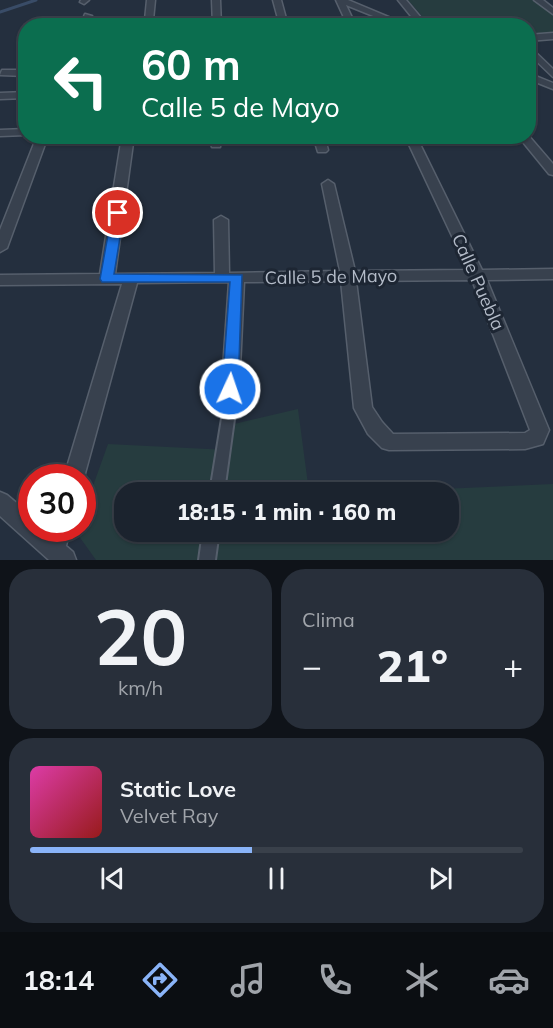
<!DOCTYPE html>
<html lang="es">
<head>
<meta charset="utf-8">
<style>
  body { margin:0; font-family:Mulish,sans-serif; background:#282f3a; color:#f1f3f6; height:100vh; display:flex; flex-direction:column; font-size:22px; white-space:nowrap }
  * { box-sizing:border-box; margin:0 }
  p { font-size:20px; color:#a0a4aa }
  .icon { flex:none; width:33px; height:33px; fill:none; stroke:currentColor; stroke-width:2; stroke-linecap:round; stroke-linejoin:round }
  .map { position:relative; height:560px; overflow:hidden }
  .details { display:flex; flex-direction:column; gap:9px; padding:9px; background:#0f1319; flex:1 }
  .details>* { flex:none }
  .banner { position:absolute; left:18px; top:18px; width:518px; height:126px; border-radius:24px; box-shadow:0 2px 4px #0004,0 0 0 2px #39404a; background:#0b6e4f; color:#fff; overflow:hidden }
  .speed { position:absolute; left:18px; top:464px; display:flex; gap:12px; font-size:30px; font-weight:700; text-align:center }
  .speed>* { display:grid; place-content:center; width:78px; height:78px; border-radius:50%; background:#1b232e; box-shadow:0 2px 4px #0004,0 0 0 2px #39404a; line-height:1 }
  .speed .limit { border:9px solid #d22; background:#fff; color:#111 }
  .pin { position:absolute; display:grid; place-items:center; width:51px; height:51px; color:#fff; margin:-26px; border:3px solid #fff; border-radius:50%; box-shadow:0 2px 6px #0007 }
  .me { position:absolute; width:66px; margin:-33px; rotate:3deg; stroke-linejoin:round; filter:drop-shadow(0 0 4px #0008) }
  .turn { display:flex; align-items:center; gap:21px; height:126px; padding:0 24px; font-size:27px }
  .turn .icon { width:78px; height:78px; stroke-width:2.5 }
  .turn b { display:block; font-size:42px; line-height:51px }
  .big { font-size:45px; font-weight:800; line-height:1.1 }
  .details .tile { flex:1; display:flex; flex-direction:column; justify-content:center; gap:9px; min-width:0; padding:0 21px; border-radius:24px; background:#282f3a }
  .details .dial { align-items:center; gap:0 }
  .dial b { font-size:78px; line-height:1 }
  .song { display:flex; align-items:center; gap:18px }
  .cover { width:72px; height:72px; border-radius:9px; background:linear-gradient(135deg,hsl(320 70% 55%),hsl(0 70% 35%)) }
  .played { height:6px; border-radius:3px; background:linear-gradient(90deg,#8ab4f8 45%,#39404a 45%) }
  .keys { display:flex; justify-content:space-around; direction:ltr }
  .heat { display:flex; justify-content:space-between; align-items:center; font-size:33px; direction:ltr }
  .details .tiles { flex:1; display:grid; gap:9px; grid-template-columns:1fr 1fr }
  .tile:last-child { grid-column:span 2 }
  .trip { position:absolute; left:114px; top:482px; width:345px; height:60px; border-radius:24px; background:#1b232e; box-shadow:0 2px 4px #0004,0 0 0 2px #39404a; font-weight:800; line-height:60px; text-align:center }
  .menu { display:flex; height:96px; justify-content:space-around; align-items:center; background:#0b0e12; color:#a0a4aa }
  .menu .icon { width:42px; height:42px }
  .menu .selected { color:#8ab4f8 }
  .menu b { font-size:27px; color:#f1f3f6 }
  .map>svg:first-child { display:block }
  .green { fill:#263c3f }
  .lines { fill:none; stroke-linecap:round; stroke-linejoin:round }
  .stream { stroke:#394c67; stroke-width:3 }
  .pedestrian-casing { stroke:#565f6c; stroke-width:4 }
  .minor-casing { stroke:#565f6c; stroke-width:3 }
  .pedestrian { fill:#38414e; fill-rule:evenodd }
  .minor { fill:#38414e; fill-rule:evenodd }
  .route { fill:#1a73e8; stroke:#114b97; stroke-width:1.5 }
  .labels { text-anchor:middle; stroke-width:6; stroke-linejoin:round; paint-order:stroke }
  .street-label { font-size:18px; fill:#b4bcc9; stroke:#1d2633 }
</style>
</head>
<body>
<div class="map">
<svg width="553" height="560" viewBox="0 0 553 560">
  <rect width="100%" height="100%" fill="#242f3e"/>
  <path class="green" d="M408 0H535L553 15V35L528 36V26L430 25Z
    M298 409 309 492H124V531H448V492H373L553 484V560H96L76 532 77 528H82L83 514 108 444 228 450 234 424Z"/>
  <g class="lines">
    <path class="stream" d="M0 12 36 0"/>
    <g class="pedestrian-casing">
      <path id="pedestrian" d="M229 407 234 408 235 412 224 492H210L223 412 224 408Z
        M203 531H219L215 560H199Z"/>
    </g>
    <g class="minor-casing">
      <path id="minor" d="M81 0H89L84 4 80 2Z
        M147 0H155L153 20 149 22 145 20Z
        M212 0H220L221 26H213Z
        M273 0H281L288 26H280Z
        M336 0H348L410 26H398L346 5 356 26H348Z
        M398 0H406L428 26H419Z
        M534 0H543L553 8V14Z
        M85 14 92 16 88 26H80Z
        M52 23 56 25 47 26Z
        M553 33V39L528 41V35Z
        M528 45 553 69V77L528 53Z
        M2 70H26V76L0 75Z
        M528 73 553 83V89L528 79Z
        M26 92V98L0 99V93Z
        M26 129V135L0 136V130Z
        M528 135 553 164V175L549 174 518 136Z
        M37 136H48L7 248 0 252V230Z
        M122 136H134L115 274 215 273 214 220 221 216 228 220 229 273 340 271 322 184 328 180 334 184 355 271 468 270 405 136H416L482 270 553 269V279L487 280 549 430 543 444 525 449 389 450 382 448 368 434 354 408 341 281 244 282 238 412 236 417 229 419 222 417 220 412 229 282 137 283 84 477 82 480V477H64L122 284 0 285V275L100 274ZM472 280 530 430 525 433 393 434 382 422 372 407 356 281Z
        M209 136H221L220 147H212Z
        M313 136H324L328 150 326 152H318Z
        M0 492 7 495 32 516V528L48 530V528H70L66 546 73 552 76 560H49L0 516Z"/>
    </g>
    <use href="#pedestrian" class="pedestrian"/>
    <use href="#minor" class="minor"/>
  </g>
  <path class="route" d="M118 210 124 213 114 274 242 275 238 389 236 394H224L222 389 230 282H102L100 279 112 213Z"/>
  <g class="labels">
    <g class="street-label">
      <text transform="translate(331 277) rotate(-1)" y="6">Calle 5 de Mayo</text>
      <text transform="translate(478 282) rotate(66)" y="6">Calle Puebla</text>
    </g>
  </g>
</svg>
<div class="speed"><div class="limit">30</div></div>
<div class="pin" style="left:118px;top:213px;background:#d93025"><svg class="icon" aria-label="arrive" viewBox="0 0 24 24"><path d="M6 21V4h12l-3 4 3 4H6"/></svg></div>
<svg class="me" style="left:230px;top:389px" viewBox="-20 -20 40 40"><circle r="17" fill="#1a73e8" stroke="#fff" stroke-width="3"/><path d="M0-11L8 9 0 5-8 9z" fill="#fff"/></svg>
<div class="trip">18:15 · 1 min · 160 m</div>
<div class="banner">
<div class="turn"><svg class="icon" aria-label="left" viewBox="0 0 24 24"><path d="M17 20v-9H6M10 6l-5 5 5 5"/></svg><div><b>60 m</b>Calle 5 de Mayo</div></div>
</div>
</div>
<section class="details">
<div class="tiles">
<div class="tile dial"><b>20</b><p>km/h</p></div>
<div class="tile"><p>Clima</p>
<div class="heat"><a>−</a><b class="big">21°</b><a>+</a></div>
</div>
<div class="tile">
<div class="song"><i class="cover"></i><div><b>Static Love</b><p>Velvet Ray</p></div></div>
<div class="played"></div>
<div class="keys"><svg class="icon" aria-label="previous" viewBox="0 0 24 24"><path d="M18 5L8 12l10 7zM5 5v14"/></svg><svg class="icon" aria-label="pause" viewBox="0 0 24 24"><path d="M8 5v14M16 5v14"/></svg><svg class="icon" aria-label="next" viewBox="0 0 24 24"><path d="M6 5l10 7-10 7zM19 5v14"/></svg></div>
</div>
</div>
</section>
<nav class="menu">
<b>18:14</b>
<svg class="icon selected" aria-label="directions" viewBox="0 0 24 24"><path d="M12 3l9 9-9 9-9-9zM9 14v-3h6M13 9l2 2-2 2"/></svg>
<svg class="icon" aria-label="music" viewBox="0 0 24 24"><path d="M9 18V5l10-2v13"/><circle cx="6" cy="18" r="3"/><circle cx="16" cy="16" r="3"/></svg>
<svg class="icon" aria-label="phone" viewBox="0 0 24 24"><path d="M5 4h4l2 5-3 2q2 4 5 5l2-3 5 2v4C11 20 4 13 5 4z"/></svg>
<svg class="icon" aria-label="climate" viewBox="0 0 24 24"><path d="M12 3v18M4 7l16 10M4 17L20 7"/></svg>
<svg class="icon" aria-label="car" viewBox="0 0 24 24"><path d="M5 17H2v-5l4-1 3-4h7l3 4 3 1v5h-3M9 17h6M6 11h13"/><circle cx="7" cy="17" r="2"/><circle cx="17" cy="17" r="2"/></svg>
</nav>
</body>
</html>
